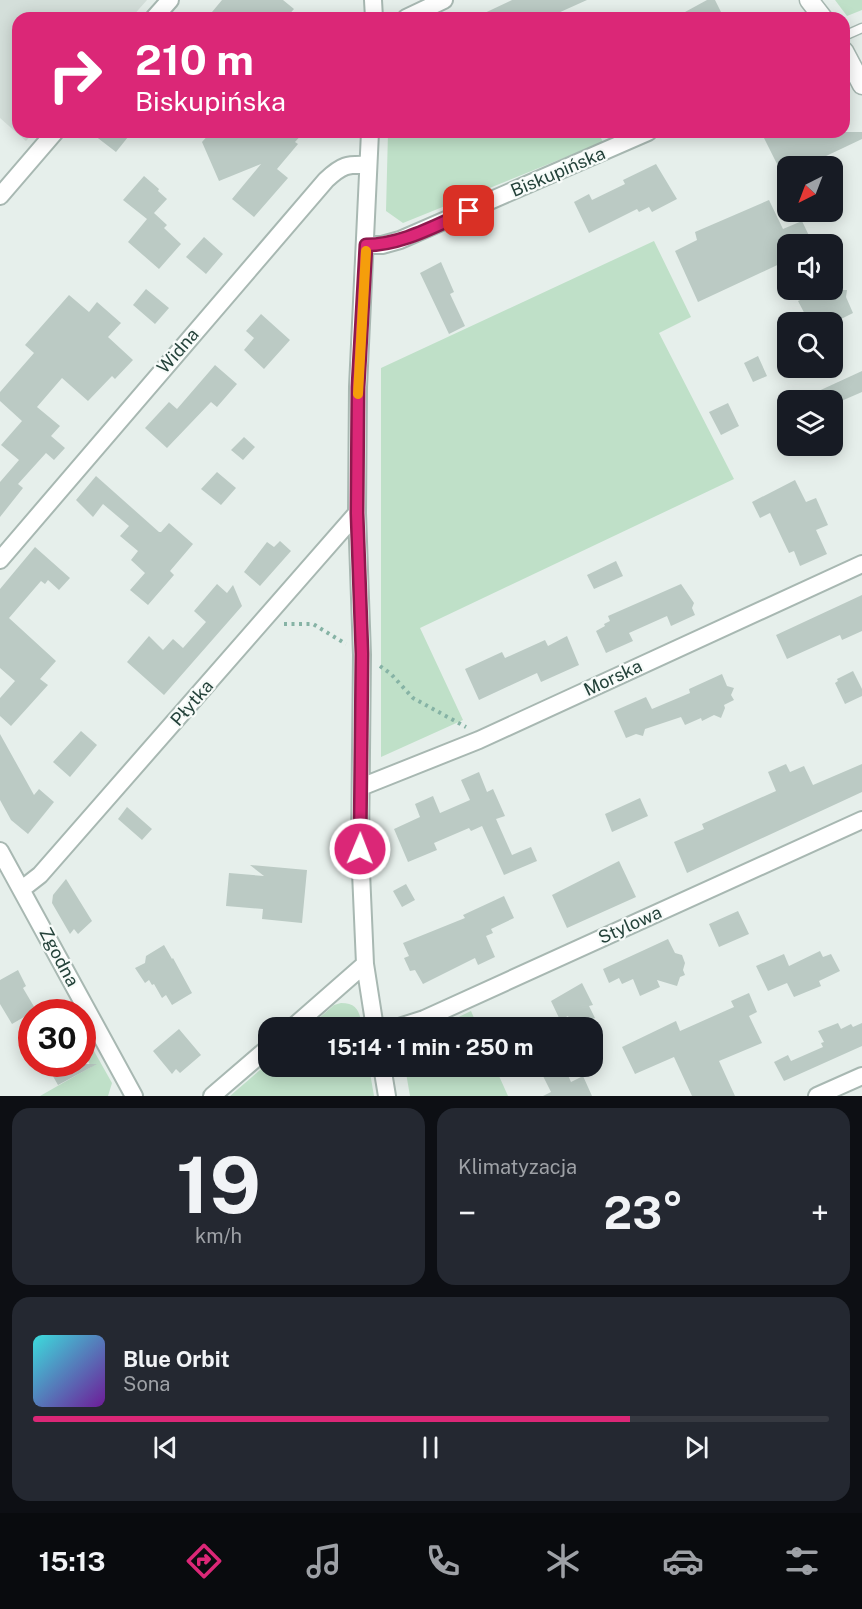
<!DOCTYPE html>
<html lang="pl">
<head>
<meta charset="utf-8">
<style>
  body { margin:0; font-family:"Public Sans",sans-serif; background:#242831; color:#f1f3f6; height:100vh; display:flex; flex-direction:column; font-size:22px; white-space:nowrap }
  * { box-sizing:border-box; margin:0 }
  p { font-size:20px; color:#9ea1a6 }
  .icon { flex:none; width:33px; height:33px; fill:none; stroke:currentColor; stroke-width:2; stroke-linecap:round; stroke-linejoin:round }
  .map { position:relative; height:1096px; overflow:hidden }
  .side { display:flex; flex-direction:column; gap:12px; padding:12px; background:#0d0f14; flex:1 }
  .side>* { flex:none }
  .top-card { position:absolute; left:12px; top:12px; width:838px; height:126px; border-radius:18px; box-shadow:0 3px 15px #0003; background:#db2777; color:#fff; overflow:hidden }
  .needle { width:39px; rotate:222deg }
  .tools { position:absolute; left:777px; top:156px; display:grid; gap:12px }
  .tools a { display:grid; place-items:center; width:66px; height:66px; border-radius:12px; background:#171b24; box-shadow:0 3px 15px #0003; font-size:30px }
  .speed { position:absolute; left:18px; top:999px; display:flex; gap:12px; font-size:30px; font-weight:700; text-align:center }
  .speed>* { display:grid; place-content:center; width:78px; height:78px; border-radius:50%; background:#171b24; box-shadow:0 3px 15px #0003; line-height:1 }
  .speed .limit { border:9px solid #d22; background:#fff; color:#111 }
  .pin { position:absolute; display:grid; place-items:center; width:51px; height:51px; color:#fff; margin:-26px; border-radius:12px; box-shadow:0 3px 9px #0006 }
  .me { position:absolute; width:66px; margin:-33px; rotate:1deg; stroke-linejoin:round; filter:drop-shadow(0 0 4px #0008) }
  .turn { display:flex; align-items:center; gap:21px; height:126px; padding:0 24px; font-size:27px }
  .turn .icon { width:78px; height:78px; stroke-width:2.5 }
  .turn b { display:block; font-size:42px; line-height:51px }
  .big { font-size:45px; font-weight:700; line-height:1.1 }
  .side .widget { flex:1; display:flex; flex-direction:column; justify-content:center; gap:9px; min-width:0; padding:0 21px; border-radius:18px; background:#242831 }
  .side .dial { align-items:center; gap:0 }
  .dial b { font-size:78px; line-height:1 }
  .song { display:flex; align-items:center; gap:18px }
  .cover { width:72px; height:72px; border-radius:9px; background:linear-gradient(135deg,hsl(180 70% 55%),hsl(280 70% 35%)) }
  .played { height:6px; border-radius:3px; background:linear-gradient(90deg,#db2777 75%,#363941 75%) }
  .keys { display:flex; justify-content:space-around; direction:ltr }
  .heat { display:flex; justify-content:space-between; align-items:center; font-size:33px; direction:ltr }
  .side .tiles { flex:1; display:grid; gap:12px; grid-template-columns:1fr 1fr }
  .widget:last-child { grid-column:span 2 }
  .trip { position:absolute; left:258px; top:1017px; width:345px; height:60px; border-radius:18px; background:#171b24; box-shadow:0 3px 15px #0003; font-weight:700; line-height:60px; text-align:center }
  .dock { display:flex; height:96px; justify-content:space-around; align-items:center; background:#090b0e; color:#9ea1a6 }
  .dock .icon { width:42px; height:42px }
  .dock .current { color:#db2777 }
  .dock b { font-size:27px; color:#f1f3f6 }
  .map>svg:first-child { display:block }
  .built { fill:#d4dfda }
  .green { fill:#bfe0c8 }
  .building { fill:#bbcac4 }
  .lines { fill:none; stroke-linecap:round; stroke-linejoin:round }
  .service-casing { stroke:#a8b8b2; stroke-width:11 }
  .minor-casing { stroke:#a8b8b2; stroke-width:20 }
  .tertiary-casing { stroke:#a8b8b2; stroke-width:21 }
  .path { stroke:#86b3a5; stroke-width:4; stroke-dasharray:3 4.5; stroke-linecap:butt }
  .service { stroke:#fff; stroke-width:8 }
  .minor { stroke:#fff; stroke-width:16 }
  .tertiary { stroke:#fff; stroke-width:18 }
  .route-casing { stroke:#8e194d; stroke-width:15 }
  .route { stroke:#db2777; stroke-width:10 }
  .slow { stroke:#f59e0b; stroke-width:10 }
  .labels { text-anchor:middle; stroke-width:4.5; stroke-linejoin:round; paint-order:stroke }
  .street-label { font-size:18px; fill:#24423a; stroke:#f7fbf9 }
</style>
</head>
<body>
<div class="map">
<svg width="862" height="1096" viewBox="0 0 862 1096">
  <rect width="100%" height="100%" fill="#e6efeb"/>
  <path class="built" d="M0 0H147L131 18H18V132H34L26 141 0 118Z"/>
  <path class="green" d="M835 0H862V10L847 16Z
    M388 132H598L603 142 403 223 386 211Z
    M654 241 691 317 659 333 734 479 420 628 463 720 381 757V368Z
    M341 1003C358 1003 360 1013 362 1027H309L334 1005Z
    M471 1011 478 1027H438Z
    M83 1035H85L112 1083 108 1096H40L91 1067 83 1051Z
    M268 1063V1066L369 1067 374 1096H230Z
    M405 1067H495L508 1096H410Z"/>
  <path class="building" d="M222 0H283L294 9 286 18H207Z
    M512 0H587L547 18H474Z
    M707 0H715L724 18H674Z
    M90 132H132L116 152Z
    M211 132H304L295 142 298 144 277 169 288 178 254 217 232 199 261 164 219 181 202 142Z
    M761 132H862V139L805 166H778Z
    M656 164 677 199 652 212 649 207 639 212 637 209 589 233 574 202 589 194 592 200 625 184 623 180Z
    M144 176 159 189 158 191 167 199 154 213 167 225 164 228 181 244 159 269 128 242 147 219 123 200Z
    M769 200 783 229 802 221 813 244H788V260L698 302 675 251 697 240 695 232Z
    M204 237 223 254 206 274 186 257Z
    M441 262 454 292 450 294 465 326 449 334 420 273Z
    M146 289 169 308 155 324 133 305Z
    M821 290H847L846 297 853 313 835 322H809L798 301Z
    M69 295 89 312 97 302 121 323 108 337 133 360 115 379 112 376 88 401 62 378 37 407 60 426 51 436 65 448 54 460 46 453 18 484 23 488 0 517V482L19 460 1 445 22 421 0 401V392L34 353 25 345Z
    M261 314 290 340 264 369 244 350 254 338 246 331Z
    M758 356 767 376 753 382 744 363Z
    M215 365 237 384 217 407 211 402 167 448 145 428 169 402 177 409Z
    M862 371V392L832 405V400H799Z
    M728 403 739 426 721 435 709 412Z
    M244 437 255 447 243 460 231 450Z
    M217 472 236 488 221 505 201 489Z
    M96 476 159 532H161L169 523 193 544 170 571 174 575 148 605 130 590 145 573 131 560 138 551 120 536 129 526 103 504 93 517 76 500Z
    M795 480 806 502 816 498 828 525 816 530 827 554 800 566 794 551 789 553 770 513 760 518 752 502Z
    M280 541 291 551 260 586 244 572 267 542 274 547Z
    M35 547 70 578 59 590 48 580 45 584 41 581 9 618 56 661 40 679 48 685 11 726 0 716V698L15 681 0 668V589Z
    M616 561 623 576 594 589 587 575Z
    M217 584 227 593 233 585 242 606 164 695 127 662 149 636 163 650 173 639 183 648 206 622 194 611Z
    M681 584 694 603 692 608 695 615 671 626 667 616 629 633 633 641 606 653 596 631 605 626 604 624 610 621 608 616Z
    M862 595V631L842 640 840 635 787 659 776 635Z
    M567 636 579 665 541 682 537 673 479 700 465 669 502 652 505 658 545 640 548 646Z
    M853 671 862 689V696L845 704 835 683 838 681 837 679Z
    M722 674 727 686 734 688 731 695 734 700 724 705 725 708 721 718 714 715 702 721 701 718 685 725 681 717 645 729 643 736 636 734 626 738 614 711 646 697 652 709 690 693 689 689Z
    M81 731 97 745 70 777 53 762Z
    M0 734 34 795 39 789 54 802 28 834 11 820 0 800Z
    M786 764 790 772 804 766 813 785 862 764V792L687 873 674 842 704 829 702 824 776 791 768 772Z
    M479 772 487 792 493 789 505 816 496 819 512 855 531 847 537 861 504 875 482 826 471 831 469 828 434 843 437 850 408 862 394 829 420 817 415 804 433 796 440 813 470 800 461 780Z
    M640 798 648 816 612 832 605 814Z
    M127 807 152 829 142 840 118 819Z
    M619 861 636 897 567 928 552 895Z
    M250 865 307 870 302 923 262 919 263 909 226 906 229 873 264 876Z
    M66 879 92 921 78 934 74 929 70 934 52 903 53 895Z
    M406 884 415 900 402 907 393 891Z
    M504 896 514 918 491 929 493 933 486 936 495 957 478 965 475 958 423 984 415 970 410 971 404 958 409 956 403 943 465 918 463 915Z
    M738 911 749 934 719 947 709 924Z
    M668 939 675 953 682 955 685 963 683 970 685 975 680 977 677 986 657 980 660 987 640 996 633 979 622 984 619 978 609 983 603 969Z
    M164 945 172 959 173 958 192 993 172 1005 166 995 162 998 154 984 152 985 149 980 145 983 135 968 145 963 146 956Z
    M820 951 823 957 831 954 840 971 819 981 821 986 794 997 787 983 768 991 756 966 784 954 789 966Z
    M18 970 26 986 23 988 36 1010 12 1024 0 1004V980Z
    M582 983 593 1005 589 1006 595 1018 573 1028 568 1016 560 1020 551 1001Z
    M749 993 757 1012 749 1016 762 1043 719 1061 735 1096H692L674 1057 635 1074 622 1047 676 1021 680 1031 734 1007 731 1001Z
    M838 1023 841 1029 851 1024 853 1027 862 1023V1046L784 1081 774 1062 788 1055 791 1061 823 1047 821 1043 824 1042 818 1031Z
    M179 1029 201 1055 180 1073 176 1069 172 1074 153 1051Z
    M46 1064H97L58 1085Z
    M538 1066H564L571 1082 583 1076 592 1096H543L551 1092Z"/>
  <g class="lines">
    <g class="service-casing">
      <path id="service" d="M844 36 862 28"/>
    </g>
    <g class="minor-casing">
      <path id="minor" d="M373 0 374 18
        M154 18 170 0
        M406 18 444 0
        M370 132 358 387 357 513 362 655 360 849 365 964 375 1028
        M0 196 55 132
        M366 245H382L400 240 648 132
        M0 560 326 180C342 165 347 164 368 165
        M361 787 479 740 862 564
        M0 851 134 1096
        M22 889 40 875 357 513
        M292 1028 365 964
        M396 1028 424 1019 862 820
        M382 1066 387 1096
        M212 1096 268 1048
        M817 1096 862 1076"/>
    </g>
    <g class="tertiary-casing">
      <path id="tertiary" d="M809 0 823 18
        M844 51 862 85"/>
    </g>
    <path class="path" d="M284 624H313L346 644
      M380 666 391 674 413 698 466 727"/>
    <use href="#service" class="service"/>
    <use href="#minor" class="minor"/>
    <use href="#tertiary" class="tertiary"/>
  </g>
  <g class="lines">
    <g class="route-casing">
      <path id="route" d="M360 849 362 654 357 513 358 387 366 245C402 245 436 225 469 211"/>
    </g>
    <use href="#route" class="route"/>
    <path class="slow" d="M358 394 366 251"/>
  </g>
  <g class="labels">
    <g class="street-label">
      <text transform="translate(558 172) rotate(-23)" y="6">Biskupińska</text>
      <text transform="translate(178 351) rotate(-49)" y="6">Widna</text>
      <text transform="translate(613 678) rotate(-25)" y="6">Morska</text>
      <text transform="translate(192 703) rotate(-49)" y="6">Płytka</text>
      <text transform="translate(630 925) rotate(-24)" y="6">Stylowa</text>
      <text transform="translate(59 957) rotate(62)" y="6">Zgodna</text>
    </g>
  </g>
</svg>
<div class="tools">
<a><svg class="needle" viewBox="-14 -14 28 28"><path d="M0-13l5 13h-10z" fill="#e53935"/><path d="M0 13l5-13h-10z" fill="#9ea1a6"/></svg></a>
<a><svg class="icon" aria-label="sound" viewBox="0 0 24 24"><path d="M4 9h4l5-4v14l-5-4H4zM17 9q2 3 0 6"/></svg></a>
<a><svg class="icon" aria-label="search" viewBox="0 0 24 24"><circle cx="10" cy="10" r="6"/><path d="M15 15l6 6"/></svg></a>
<a><svg class="icon" aria-label="layers" viewBox="0 0 24 24"><path d="M12 4l9 5-9 5-9-5zM3 14l9 5 9-5"/></svg></a>
</div>
<div class="speed"><div class="limit">30</div></div>
<div class="pin" style="left:469px;top:211px;background:#d93025"><svg class="icon" aria-label="arrive" viewBox="0 0 24 24"><path d="M6 21V4h12l-3 4 3 4H6"/></svg></div>
<svg class="me" style="left:360px;top:849px" viewBox="-20 -20 40 40"><circle r="17" fill="#db2777" stroke="#fff" stroke-width="3"/><path d="M0-11L8 9 0 5-8 9z" fill="#fff"/></svg>
<div class="trip">15:14 · 1 min · 250 m</div>
<div class="top-card">
<div class="turn"><svg class="icon" aria-label="right" viewBox="0 0 24 24"><path d="M7 20v-9h11M14 6l5 5-5 5"/></svg><div><b>210 m</b>Biskupińska</div></div>
</div>
</div>
<section class="side">
<div class="tiles">
<div class="widget dial"><b>19</b><p>km/h</p></div>
<div class="widget"><p>Klimatyzacja</p>
<div class="heat"><a>−</a><b class="big">23°</b><a>+</a></div>
</div>
<div class="widget">
<div class="song"><i class="cover"></i><div><b>Blue Orbit</b><p>Sona</p></div></div>
<div class="played"></div>
<div class="keys"><svg class="icon" aria-label="previous" viewBox="0 0 24 24"><path d="M18 5L8 12l10 7zM5 5v14"/></svg><svg class="icon" aria-label="pause" viewBox="0 0 24 24"><path d="M8 5v14M16 5v14"/></svg><svg class="icon" aria-label="next" viewBox="0 0 24 24"><path d="M6 5l10 7-10 7zM19 5v14"/></svg></div>
</div>
</div>
</section>
<nav class="dock">
<b>15:13</b>
<svg class="icon current" aria-label="directions" viewBox="0 0 24 24"><path d="M12 3l9 9-9 9-9-9zM9 14v-3h6M13 9l2 2-2 2"/></svg>
<svg class="icon" aria-label="music" viewBox="0 0 24 24"><path d="M9 18V5l10-2v13"/><circle cx="6" cy="18" r="3"/><circle cx="16" cy="16" r="3"/></svg>
<svg class="icon" aria-label="phone" viewBox="0 0 24 24"><path d="M5 4h4l2 5-3 2q2 4 5 5l2-3 5 2v4C11 20 4 13 5 4z"/></svg>
<svg class="icon" aria-label="climate" viewBox="0 0 24 24"><path d="M12 3v18M4 7l16 10M4 17L20 7"/></svg>
<svg class="icon" aria-label="car" viewBox="0 0 24 24"><path d="M5 17H2v-5l4-1 3-4h7l3 4 3 1v5h-3M9 17h6M6 11h13"/><circle cx="7" cy="17" r="2"/><circle cx="17" cy="17" r="2"/></svg>
<svg class="icon" aria-label="filters" viewBox="0 0 24 24"><path d="M4 7h16M4 17h16"/><circle cx="9" cy="7" r="2"/><circle cx="15" cy="17" r="2"/></svg>
</nav>
</body>
</html>
